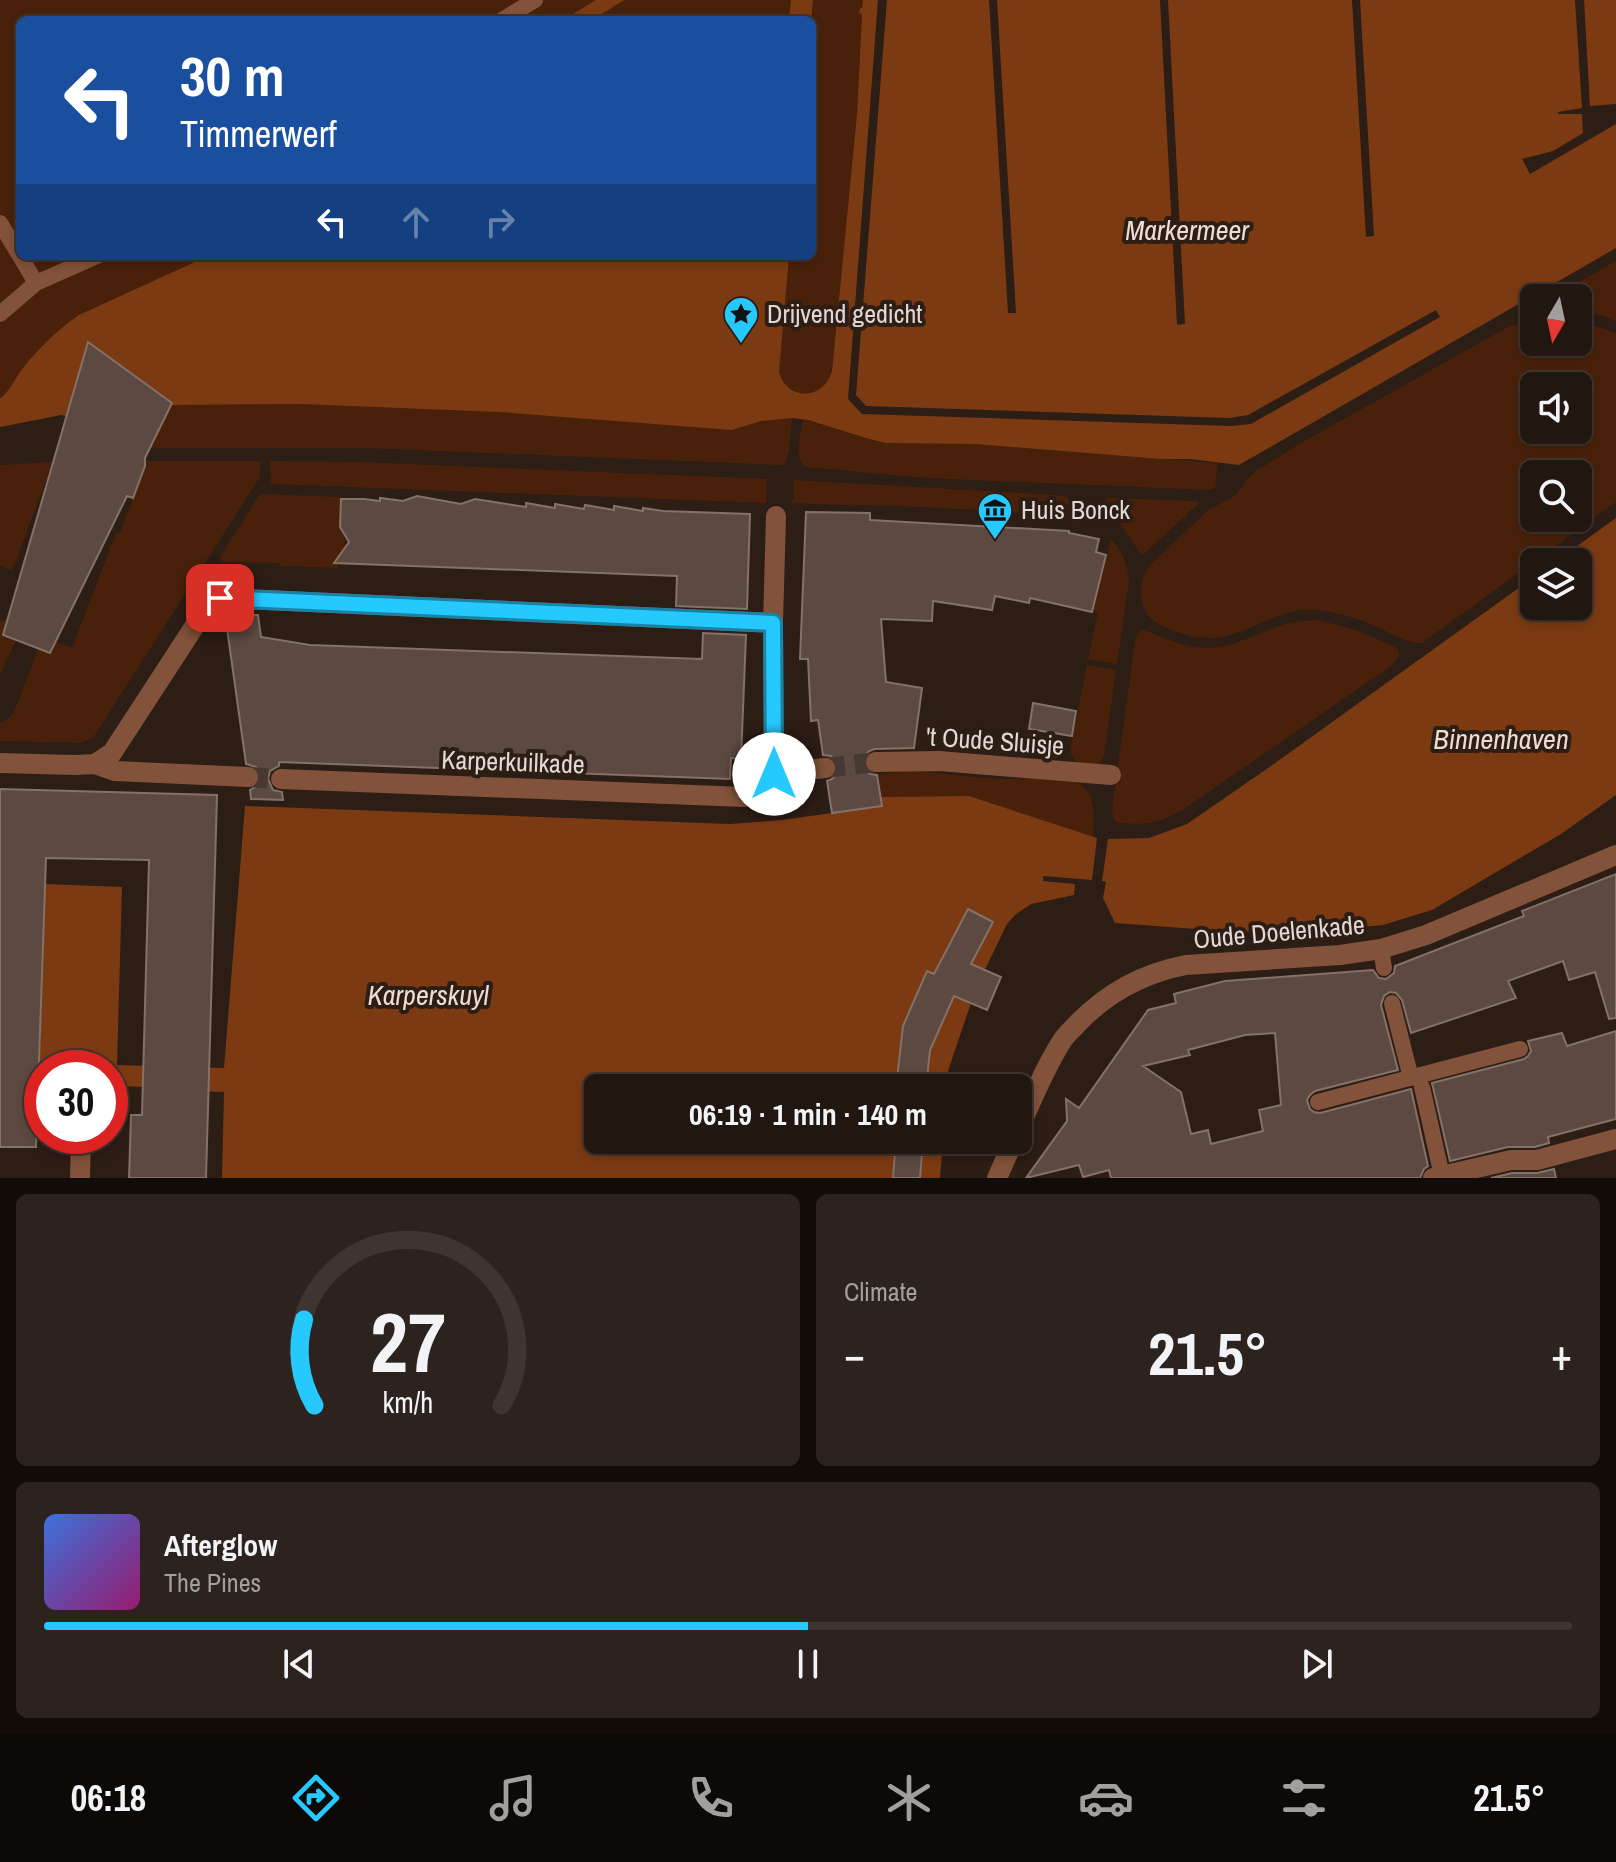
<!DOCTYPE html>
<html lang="en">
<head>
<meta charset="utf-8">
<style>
  body { margin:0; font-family:"Archivo Narrow",sans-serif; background:#2d231e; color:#f1f3f6; height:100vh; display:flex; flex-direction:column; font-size:30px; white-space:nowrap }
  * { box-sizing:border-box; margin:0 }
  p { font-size:26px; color:#a29f9f }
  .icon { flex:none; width:44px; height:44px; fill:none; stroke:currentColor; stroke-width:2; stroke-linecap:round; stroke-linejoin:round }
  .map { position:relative; height:1178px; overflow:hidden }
  .drawer { display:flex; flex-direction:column; gap:16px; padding:16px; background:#120c09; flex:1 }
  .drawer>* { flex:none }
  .banner { position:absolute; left:16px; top:16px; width:800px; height:244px; border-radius:12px; box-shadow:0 4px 12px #0003,0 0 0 2px #3e3530; background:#1a4fa0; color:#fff; overflow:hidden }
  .needle { width:52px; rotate:189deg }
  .controls { position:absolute; left:1520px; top:284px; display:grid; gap:16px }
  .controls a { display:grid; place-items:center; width:72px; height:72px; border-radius:12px; background:#211610; box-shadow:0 4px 12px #0003,0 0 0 2px #3e3530; font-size:40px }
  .speed { position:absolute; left:24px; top:1050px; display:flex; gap:16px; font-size:40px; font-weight:700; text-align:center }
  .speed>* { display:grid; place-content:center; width:104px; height:104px; border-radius:50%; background:#211610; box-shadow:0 4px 12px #0003,0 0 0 2px #3e3530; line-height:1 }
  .speed .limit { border:12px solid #d22; background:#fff; color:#111 }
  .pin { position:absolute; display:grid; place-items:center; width:68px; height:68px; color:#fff; margin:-34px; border-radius:16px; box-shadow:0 4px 12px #0006 }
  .me { position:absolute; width:88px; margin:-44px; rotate:0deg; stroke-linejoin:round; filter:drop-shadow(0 0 6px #0008) }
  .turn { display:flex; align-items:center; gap:28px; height:168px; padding:0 32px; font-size:36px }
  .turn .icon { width:104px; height:104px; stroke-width:2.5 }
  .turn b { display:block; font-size:56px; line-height:68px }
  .lanes { display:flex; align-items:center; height:76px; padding:0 32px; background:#0003; justify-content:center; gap:40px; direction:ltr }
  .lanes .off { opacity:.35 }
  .big { font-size:60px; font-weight:700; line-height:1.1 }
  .drawer .tile { flex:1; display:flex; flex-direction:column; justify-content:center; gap:12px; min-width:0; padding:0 28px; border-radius:12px; background:#2d231e }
  .drawer .dial { align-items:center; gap:0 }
  .dial svg { height:208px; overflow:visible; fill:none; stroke:#3e3530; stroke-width:7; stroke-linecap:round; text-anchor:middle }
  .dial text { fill:#f1f3f6; stroke:none }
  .song { display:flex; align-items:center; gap:24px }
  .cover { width:96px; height:96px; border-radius:12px; background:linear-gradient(135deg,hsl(220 70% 55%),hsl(320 70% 35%)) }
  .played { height:8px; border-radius:4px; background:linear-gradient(90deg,#26c9fe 50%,#3e3530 50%) }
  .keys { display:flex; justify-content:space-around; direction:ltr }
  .heat { display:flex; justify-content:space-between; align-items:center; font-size:44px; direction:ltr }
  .drawer .tiles { flex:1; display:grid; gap:16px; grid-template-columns:1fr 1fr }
  .tile:last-child { grid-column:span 2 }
  .trip { position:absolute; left:584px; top:1074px; width:448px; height:80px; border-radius:12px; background:#211610; box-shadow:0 4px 12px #0003,0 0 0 2px #3e3530; font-weight:700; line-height:80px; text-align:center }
  .tabs { display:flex; height:128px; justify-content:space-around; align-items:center; background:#0d0906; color:#a29f9f }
  .tabs .icon { width:56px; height:56px }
  .tabs .current { color:#26c9fe }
  .tabs b { font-size:36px; color:#f1f3f6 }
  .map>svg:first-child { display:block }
  .green { fill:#49210a; fill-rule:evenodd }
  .water { fill:#7c3a12 }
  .pier { fill:#2c1d15 }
  .building { fill:#5c4a42; stroke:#847168; stroke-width:2; fill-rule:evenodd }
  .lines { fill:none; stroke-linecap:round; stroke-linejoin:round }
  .minor-tunnel { stroke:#473932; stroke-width:20; stroke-dasharray:20 10; stroke-linecap:butt }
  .service { stroke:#83523a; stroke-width:16 }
  .minor { stroke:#83523a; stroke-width:20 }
  .route-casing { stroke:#1983a5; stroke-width:20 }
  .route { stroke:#26c9fe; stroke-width:14 }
  .labels { text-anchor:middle; stroke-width:8; stroke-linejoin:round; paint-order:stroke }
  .poi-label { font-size:26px; fill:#e3d8d3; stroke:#2c1d15; text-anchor:start }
  .street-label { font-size:26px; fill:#e3d8d3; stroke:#2c1d15 }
  .water-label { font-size:28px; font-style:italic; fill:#f1dcd2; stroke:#2c1d15 }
</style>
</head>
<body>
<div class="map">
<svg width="1616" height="1178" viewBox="0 0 1616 1178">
  <rect width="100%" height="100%" fill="#2c1d15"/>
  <path class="green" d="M0 0H863L862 8H860L859 13H862L857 114 832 371C828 386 820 392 805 394L803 419 869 439 886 443 974 444 1218 463 1215 486 1218 487 1210 490 926 478 805 467C793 454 801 436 803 419L792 418 789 451 784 465H780L366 448H151L172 403 88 343 66 416 61 415 0 427ZM20 20H812V256H20Z
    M1616 261V321L1600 315 1578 310V298H1551Z
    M1534 320V342H1578V321L1586 323 1616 333V502L1422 643C1407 645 1381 627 1365 622 1350 616 1334 612 1318 610 1288 606 1263 624 1236 633 1213 642 1187 638 1165 627 1153 622 1144 615 1142 601 1140 591 1142 575 1149 566L1206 512 1237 494 1247 479 1256 471 1299 444 1510 326ZM1534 386H1578V430H1534ZM1534 474H1578V518H1534Z
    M144 461H260V477L93 738 80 743 0 741V723L9 718 15 710 38 649 50 653 56 642 72 648 116 533H120L145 466Z
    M270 461 361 462 767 479 766 503 271 484Z
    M53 462 12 571 0 565V465Z
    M793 480 1058 495C1074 499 1087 507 1098 519L1093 522C1054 514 1016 512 976 510 915 506 853 505 791 503L792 499H794Z
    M260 494 341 497 340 526 345 541 344 549 339 555 338 568 280 566V563L223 562 220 557Z
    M1109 498 1196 501 1199 503 1144 554 1139 552 1125 530 1110 511 1106 499Z
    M1111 539C1122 551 1128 565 1129 581L1117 664 1088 659 1098 613 1093 612Z
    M0 620 7 622 16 640 0 675Z
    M1317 620C1346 626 1372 635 1398 649L1400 654 1391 666 1184 809C1158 824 1145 826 1116 822L1113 818 1112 809 1135 641 1138 633 1143 630C1163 636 1181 647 1203 648 1229 649 1250 637 1274 628 1288 622 1302 621 1317 620Z
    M1087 665 1116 670 1104 756 1100 763 1093 767C1081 764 1075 763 1070 751Z
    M907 770C940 773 974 778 1007 779 1027 780 1064 773 1081 785 1095 794 1095 821 1093 837L969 796 881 797 878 775Z"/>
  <path class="water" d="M596 0H624L592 20H563Z
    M791 0H813L811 20H789Z
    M863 0H1616V248L1239 465 1190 459H1161L974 444 886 443 869 439 808 420 792 418 761 421 732 430 499 412 302 404 172 405V403L88 343 66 416 61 415 0 427V399C10 390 15 379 23 368 39 348 58 329 79 315L208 256H789L779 372C787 402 824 400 832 371L857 114 862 14 859 13 860 8H862Z
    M1616 518V795L1561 834 1432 910 1383 925 1303 933 1223 931 1115 923 1103 898 1106 882 1102 881 1108 839 1149 838 1187 824 1271 766 1534 577V606H1578V562H1555Z
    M969 796 1097 838 1092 880 1043 876V881L1075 884 1074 895 1031 904 1015 915 1007 924 976 988 948 1071 947 1088H598V1140H943L940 1178H222L224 1092 146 1089 145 1087 121 1086 122 1089 110 1088V1068H42V1085H39L45 884 122 887 117 1065 224 1068 245 806 730 824 782 820 882 806 881 797Z"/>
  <path class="pier" d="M878 0H887L856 395 866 406 1229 418 1248 415 1436 310 1440 317 1251 424 1231 426 862 414 848 399Z
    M989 0H997L1016 313H1008Z
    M1160 0H1168L1185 324 1177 325Z
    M1352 0H1360L1374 236 1366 237Z
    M1575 0H1584L1590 106 1616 104V124L1530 174 1522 159 1553 151 1583 133 1582 114H1558V112L1582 108Z"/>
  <path class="building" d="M88 342 172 403 145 458V466L133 498 127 496 50 653 3 635Z
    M417 496 461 504 475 499 526 507V503L555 508V504L584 509 585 505 614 510V506L643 511V508L663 511 750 514 747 609 676 606 677 576 334 563 349 542 340 527 341 499H364L380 501V498L403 501Z
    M806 512 870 513V520L1069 531V533L1099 539 1096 552 1106 555 1092 612 1030 598 1029 603 995 596 992 610 933 601 932 621 881 619 886 682 922 688 914 748 875 749 869 751 864 756 863 763 865 769 870 774 877 775 882 806 832 813 827 781 832 779 837 774 838 766 831 756 823 755 818 720 811 721 808 659H800Z
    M225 614 258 615 261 637 310 645 702 659 703 633 746 635 741 759 731 758 730 779 279 762V766L270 771 268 779 273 790 282 792 283 800 251 799 250 790 258 785 261 777 256 767 246 764Z
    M1033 703 1076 711 1072 736 1029 729Z
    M0 789 217 795 206 1178H129L131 1115H142L149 860 46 858 36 1147H0Z
    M1616 874V1018L1609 1019 1595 972 1569 980 1563 961 1508 981 1516 998 1411 1033 1402 1000 1396 993 1390 992 1384 996 1381 1005 1398 1070 1315 1091 1310 1095 1307 1100 1310 1109 1314 1112 1320 1113 1411 1089 1428 1166 1424 1169 1420 1178H1111L1109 1170 1083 1177 1079 1165 1026 1178 1067 1121 1066 1099 1079 1108 1148 1010 1176 1003 1174 994 1225 981 1373 970 1379 978 1386 979 1394 973 1395 966 1524 916 1522 911ZM1275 1033 1281 1105 1259 1110 1263 1131 1211 1144 1208 1130 1191 1134 1181 1092 1143 1066 1190 1055 1188 1050 1245 1035Z
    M968 909 993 922 971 964 1001 977 987 1010 954 996 930 1050 926 1088H896L903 1026 927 971 934 974Z
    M1616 1031V1119L1548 1137 1549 1143 1535 1147H1508L1450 1161 1432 1083 1524 1059 1528 1056 1531 1051 1528 1041 1562 1033 1567 1046Z
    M896 1140H923L920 1178H893Z
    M1554 1169 1556 1178H1491L1512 1173H1537Z"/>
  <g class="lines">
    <path class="minor-tunnel" d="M825 768 876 762
      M248 777 281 779"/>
    <path class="service" d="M502 20 535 0
      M0 223 20 256
      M20 256 36 283
      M0 314 36 283 97 256
      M1381 949 1384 968
      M1392 1003 1411 1078
      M1422 1087 1442 1176
      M1318 1102 1520 1049"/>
    <path class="minor" d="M876 762 939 761 1111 775
      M0 763 75 765 95 764 112 753 209 604 220 598 773 623
      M95 764 115 771 248 777
      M774 774 825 768
      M281 779 744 797 765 787 774 774 773 623 776 516
      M1018 1131C1032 1100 1044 1069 1062 1041 1066 1034 1073 1029 1078 1023 1108 992 1144 973 1186 965L1340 955 1381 949 1426 935 1616 855
      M80 1178 81 1136
      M997 1178 1014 1140
      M1433 1178 1511 1160H1537L1616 1139"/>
  </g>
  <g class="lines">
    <g class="route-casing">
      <path id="route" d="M220 598 773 623 774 774"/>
    </g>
    <use href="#route" class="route"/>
  </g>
  <defs>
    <g id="sight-pin" transform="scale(1.8)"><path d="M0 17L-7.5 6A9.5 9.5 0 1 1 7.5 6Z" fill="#26c9fe" stroke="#2c1d15"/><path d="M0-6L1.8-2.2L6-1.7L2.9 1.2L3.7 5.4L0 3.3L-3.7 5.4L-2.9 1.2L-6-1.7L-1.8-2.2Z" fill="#111"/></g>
    <g id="museum-pin" transform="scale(1.8)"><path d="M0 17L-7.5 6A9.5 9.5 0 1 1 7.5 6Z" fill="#26c9fe" stroke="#2c1d15"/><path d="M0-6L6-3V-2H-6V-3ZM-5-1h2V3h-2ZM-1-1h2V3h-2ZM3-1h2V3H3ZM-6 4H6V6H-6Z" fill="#111"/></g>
  </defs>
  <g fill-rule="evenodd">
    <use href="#sight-pin" x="741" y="314"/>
    <use href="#museum-pin" x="995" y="510"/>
  </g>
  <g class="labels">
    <g class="poi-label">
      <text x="767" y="323">Drijvend gedicht</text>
      <text x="1021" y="519">Huis Bonck</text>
    </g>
    <g class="street-label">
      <text transform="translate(995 741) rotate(4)" y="9">'t Oude Sluisje</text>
      <text transform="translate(513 762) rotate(2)" y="9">Karperkuilkade</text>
      <text transform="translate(1279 932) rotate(-5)" y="9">Oude Doelenkade</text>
    </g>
    <g class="water-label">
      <text x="1187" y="240">Markermeer</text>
      <text x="1501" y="749">Binnenhaven</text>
      <text x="428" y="1005">Karperskuyl</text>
    </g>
  </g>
</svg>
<div class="controls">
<a><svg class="needle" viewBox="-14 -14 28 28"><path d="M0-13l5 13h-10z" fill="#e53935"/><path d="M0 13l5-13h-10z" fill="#a29f9f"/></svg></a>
<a><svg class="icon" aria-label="sound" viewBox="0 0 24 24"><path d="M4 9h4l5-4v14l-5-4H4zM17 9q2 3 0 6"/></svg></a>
<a><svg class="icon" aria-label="search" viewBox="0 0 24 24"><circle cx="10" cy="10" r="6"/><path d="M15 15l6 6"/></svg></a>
<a><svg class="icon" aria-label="layers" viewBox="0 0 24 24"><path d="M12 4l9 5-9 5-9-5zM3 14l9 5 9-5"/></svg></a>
</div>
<div class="speed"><div class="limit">30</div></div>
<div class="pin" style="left:220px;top:598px;background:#d93025"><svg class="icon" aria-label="arrive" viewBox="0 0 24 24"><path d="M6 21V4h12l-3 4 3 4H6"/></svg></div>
<svg class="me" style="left:774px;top:774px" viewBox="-20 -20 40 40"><circle r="19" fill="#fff"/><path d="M0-13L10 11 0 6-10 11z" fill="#26c9fe"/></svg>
<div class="trip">06:19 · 1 min · 140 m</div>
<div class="banner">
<div class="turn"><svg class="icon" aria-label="left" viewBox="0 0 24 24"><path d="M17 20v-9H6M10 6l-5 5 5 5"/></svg><div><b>30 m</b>Timmerwerf</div></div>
<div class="lanes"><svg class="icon" aria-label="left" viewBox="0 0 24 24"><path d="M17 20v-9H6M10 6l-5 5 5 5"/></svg><svg class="icon off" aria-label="ahead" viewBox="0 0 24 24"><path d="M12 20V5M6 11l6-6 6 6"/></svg><svg class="icon off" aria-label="right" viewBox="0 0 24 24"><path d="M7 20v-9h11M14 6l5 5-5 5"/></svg></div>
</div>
</div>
<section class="drawer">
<div class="tiles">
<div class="tile dial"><svg viewBox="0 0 100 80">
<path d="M14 69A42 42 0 1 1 86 69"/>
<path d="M14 69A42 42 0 0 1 10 36" stroke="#26c9fe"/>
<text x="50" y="56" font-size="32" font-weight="700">27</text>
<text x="50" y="72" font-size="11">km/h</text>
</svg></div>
<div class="tile"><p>Climate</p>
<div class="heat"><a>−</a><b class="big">21.5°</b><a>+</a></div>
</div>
<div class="tile">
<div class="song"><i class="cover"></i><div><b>Afterglow</b><p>The Pines</p></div></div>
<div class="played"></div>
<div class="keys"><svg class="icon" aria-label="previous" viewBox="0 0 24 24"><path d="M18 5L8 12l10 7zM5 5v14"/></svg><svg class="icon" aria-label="pause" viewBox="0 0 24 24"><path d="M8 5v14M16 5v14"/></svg><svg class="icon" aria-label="next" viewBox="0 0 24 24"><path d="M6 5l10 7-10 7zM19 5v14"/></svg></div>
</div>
</div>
</section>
<nav class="tabs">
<b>06:18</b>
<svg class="icon current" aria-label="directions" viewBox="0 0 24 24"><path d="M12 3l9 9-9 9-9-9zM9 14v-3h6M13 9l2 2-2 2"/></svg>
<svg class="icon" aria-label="music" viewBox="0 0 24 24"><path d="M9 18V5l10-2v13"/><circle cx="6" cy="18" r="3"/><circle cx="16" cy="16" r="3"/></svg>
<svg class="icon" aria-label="phone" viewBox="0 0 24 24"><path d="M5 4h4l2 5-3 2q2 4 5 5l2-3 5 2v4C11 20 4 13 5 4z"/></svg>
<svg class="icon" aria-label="climate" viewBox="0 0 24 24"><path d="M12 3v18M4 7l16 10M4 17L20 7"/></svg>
<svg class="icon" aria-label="car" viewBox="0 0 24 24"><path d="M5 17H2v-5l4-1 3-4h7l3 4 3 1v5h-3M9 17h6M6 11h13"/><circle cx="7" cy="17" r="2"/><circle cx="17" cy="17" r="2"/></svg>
<svg class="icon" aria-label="filters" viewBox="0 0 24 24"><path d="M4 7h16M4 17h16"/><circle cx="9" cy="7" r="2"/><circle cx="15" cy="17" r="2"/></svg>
<b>21.5°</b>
</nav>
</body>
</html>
